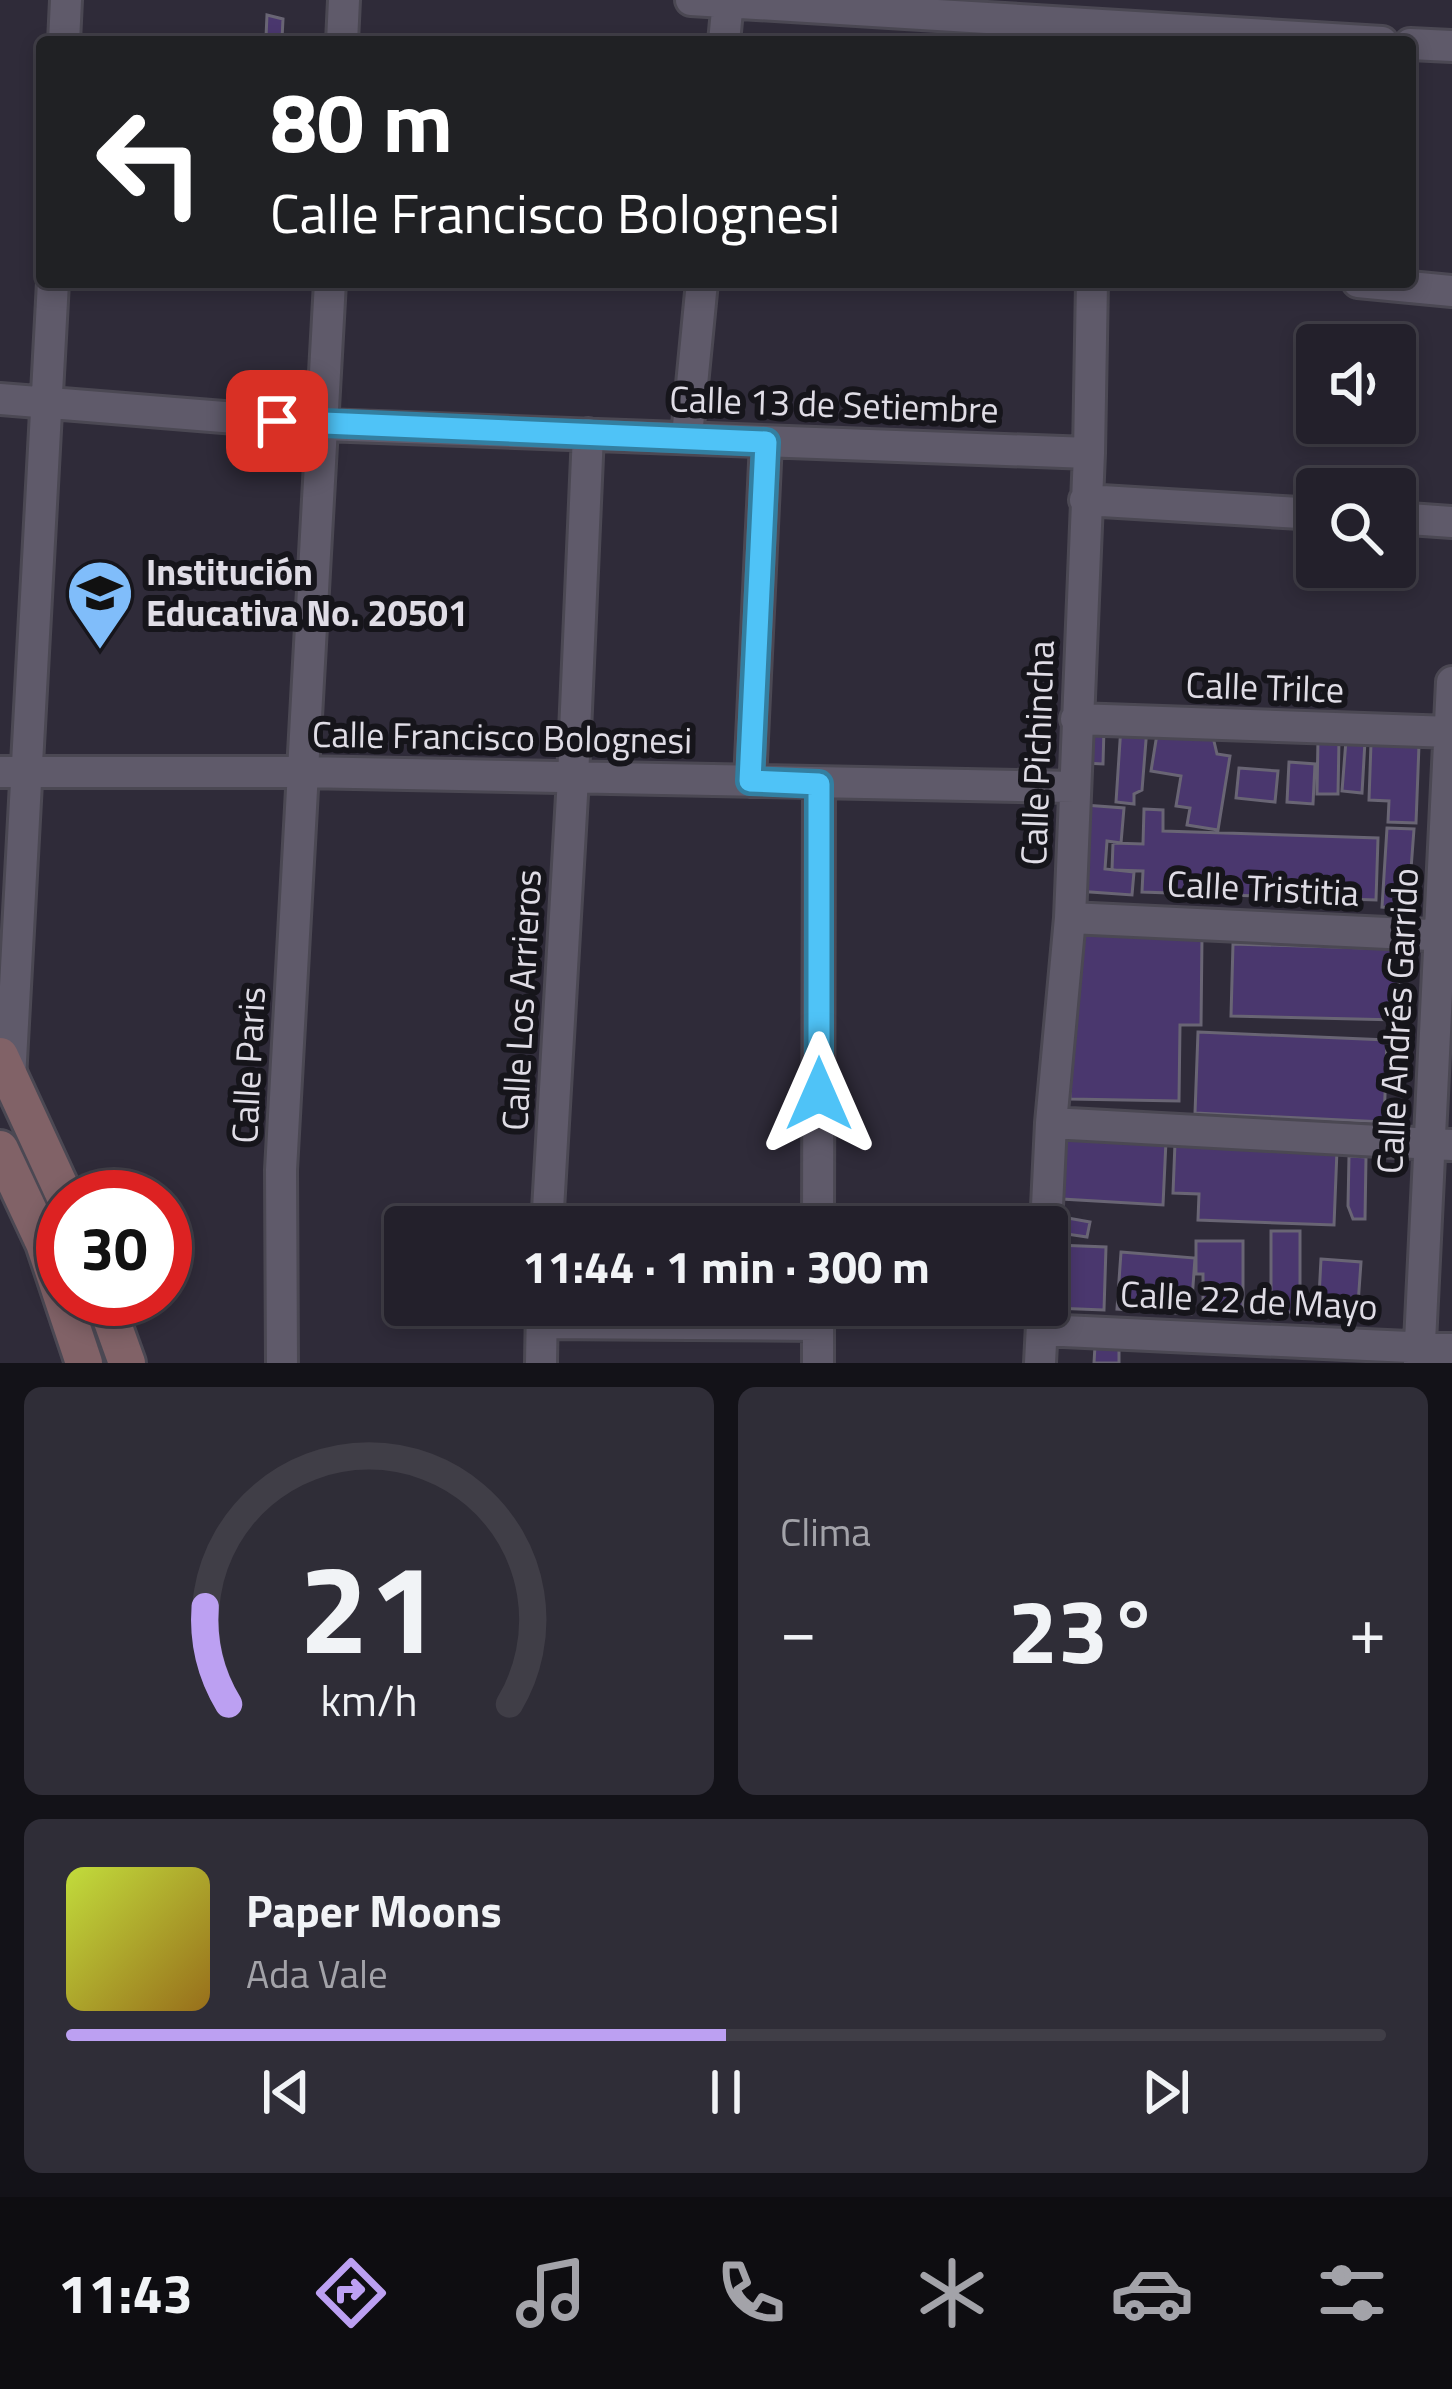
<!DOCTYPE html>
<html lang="es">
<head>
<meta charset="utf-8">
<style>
  body { margin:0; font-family:"Titillium Web",sans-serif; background:#2f2d37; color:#f1f3f6; height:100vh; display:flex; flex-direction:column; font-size:45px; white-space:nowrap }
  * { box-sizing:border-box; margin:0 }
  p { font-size:39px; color:#a3a3a9 }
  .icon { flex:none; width:66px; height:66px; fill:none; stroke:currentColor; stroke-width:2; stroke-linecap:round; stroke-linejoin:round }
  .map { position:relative; height:1363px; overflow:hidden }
  .drawer { display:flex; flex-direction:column; gap:24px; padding:24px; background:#131218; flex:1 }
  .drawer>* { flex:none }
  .guide { position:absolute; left:36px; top:36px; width:1380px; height:252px; border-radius:12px; box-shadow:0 6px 18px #0003,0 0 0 3px #403e47; background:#202124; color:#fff; overflow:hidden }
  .tools { position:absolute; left:1296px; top:324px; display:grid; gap:24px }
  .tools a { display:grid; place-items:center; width:120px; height:120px; border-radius:12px; background:#23202b; box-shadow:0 6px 18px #0003,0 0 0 3px #403e47; font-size:60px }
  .speed { position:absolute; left:36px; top:1170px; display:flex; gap:24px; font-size:60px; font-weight:700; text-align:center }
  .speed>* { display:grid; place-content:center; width:156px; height:156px; border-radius:50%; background:#23202b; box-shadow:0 6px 18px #0003,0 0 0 3px #403e47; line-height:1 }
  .speed .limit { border:18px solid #d22; background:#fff; color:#111 }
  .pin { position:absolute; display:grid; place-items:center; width:102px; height:102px; color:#fff; margin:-51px; border-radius:24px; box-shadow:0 6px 18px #0006 }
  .me { position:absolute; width:132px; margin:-66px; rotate:0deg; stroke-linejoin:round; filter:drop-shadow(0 0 9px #0008) }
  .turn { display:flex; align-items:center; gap:42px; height:252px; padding:0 36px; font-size:54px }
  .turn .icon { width:156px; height:156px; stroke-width:2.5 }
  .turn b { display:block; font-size:84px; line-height:102px }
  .big { font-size:90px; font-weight:700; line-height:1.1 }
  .drawer .widget { flex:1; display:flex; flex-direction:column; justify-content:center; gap:18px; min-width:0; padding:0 42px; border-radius:18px; background:#2f2d37 }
  .drawer .dial { align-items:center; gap:0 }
  .dial svg { height:312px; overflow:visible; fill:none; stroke:#403e47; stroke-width:7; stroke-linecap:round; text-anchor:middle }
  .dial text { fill:#f1f3f6; stroke:none }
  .song { display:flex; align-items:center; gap:36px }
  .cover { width:144px; height:144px; border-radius:18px; background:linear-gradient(135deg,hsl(70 70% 55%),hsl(40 70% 35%)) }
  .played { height:12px; border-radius:6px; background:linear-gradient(90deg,#bca0f2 50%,#403e47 50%) }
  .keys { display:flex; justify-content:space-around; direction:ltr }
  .heat { display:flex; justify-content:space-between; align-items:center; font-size:66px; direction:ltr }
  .drawer .tiles { flex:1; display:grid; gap:24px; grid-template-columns:1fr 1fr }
  .widget:last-child { grid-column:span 2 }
  .trip { position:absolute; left:384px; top:1206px; width:684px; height:120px; border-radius:12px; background:#23202b; box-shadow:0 6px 18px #0003,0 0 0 3px #403e47; font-weight:700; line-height:120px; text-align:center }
  .menu { display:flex; height:192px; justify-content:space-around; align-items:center; background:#0e0d11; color:#a3a3a9 }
  .menu .icon { width:84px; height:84px }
  .menu .on { color:#bca0f2 }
  .menu b { font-size:54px; color:#f1f3f6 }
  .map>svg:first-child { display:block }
  .building { fill:#4a376e; stroke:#696574; stroke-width:3 }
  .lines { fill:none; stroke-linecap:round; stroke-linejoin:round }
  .street-casing { stroke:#4b4853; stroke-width:36 }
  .secondary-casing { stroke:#4b4853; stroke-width:42 }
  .street { stroke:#5f5a6a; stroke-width:30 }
  .secondary { stroke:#816267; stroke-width:36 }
  .route-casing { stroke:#337fa1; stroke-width:30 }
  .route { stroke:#4fc3f7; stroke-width:21 }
  .labels { text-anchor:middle; stroke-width:12; stroke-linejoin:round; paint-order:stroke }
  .street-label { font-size:36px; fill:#e0dde6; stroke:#16151b }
  .poi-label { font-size:36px; font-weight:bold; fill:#e0dde6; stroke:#16151b; text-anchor:start }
</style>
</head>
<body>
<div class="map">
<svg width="1452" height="1363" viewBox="0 0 1452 1363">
  <rect width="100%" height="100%" fill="#2f2b39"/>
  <path class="building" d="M267 15 283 19 282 39 266 37Z
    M1121 726 1147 728 1142 790 1134 794V804L1116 802Z
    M1085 728H1104L1103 764 1084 763Z
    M1158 728 1213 737 1217 754 1230 756 1218 830 1187 825 1190 808 1176 806 1181 776 1151 771Z
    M1318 739 1339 740 1338 794H1317Z
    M1346 740 1365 741 1362 793 1342 791Z
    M1371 743 1419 745 1416 823 1388 822 1389 801 1369 800Z
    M1289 762 1315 764 1313 804 1287 802Z
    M1239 768 1278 771 1275 802 1236 798Z
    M1084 805 1124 808 1121 843 1107 841 1105 869 1134 872 1132 895 1077 891Z
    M1144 809 1163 810V831L1378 838 1376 900 1142 892 1143 871 1112 870 1113 843 1143 844Z
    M1387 828 1414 829 1408 909 1382 907Z
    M1072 935 1202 937 1201 1025H1180L1179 1101 1070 1099Z
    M1233 944 1399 949 1398 1020 1231 1016Z
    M1198 1032 1387 1040 1384 1122 1195 1113Z
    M1065 1136 1166 1141 1163 1205 1062 1199Z
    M1175 1143 1337 1150 1334 1225 1198 1220 1199 1194 1173 1193Z
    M1349 1156 1366 1157 1365 1219H1353L1348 1206Z
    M1062 1217 1090 1222 1087 1237 1060 1233Z
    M1271 1231H1300V1312H1279L1278 1295 1271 1293Z
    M1196 1241H1243V1311H1203V1274H1196Z
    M1056 1245 1106 1247 1104 1310 1054 1308Z
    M1121 1252 1195 1258 1191 1314 1117 1309Z
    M1321 1259 1361 1262 1357 1319 1318 1316Z
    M1095 1346H1119V1363H1094Z"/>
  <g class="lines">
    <g class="street-casing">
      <path id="street" d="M691 0 1382 42
        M64 42 66 0
        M342 42 344 0
        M724 42 728 0
        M1410 44 1452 46
        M1358 282 1452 291
        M0 399 323 425 1089 453
        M687 436 702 282
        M1085 500 1317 514
        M1395 518 1452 522
        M1076 719 1452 732
        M0 772H302L1074 787
        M750 781 766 442
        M1070 918 1452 936
        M10 1079 53 282
        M1051 1123 1452 1145
        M547 1227 573 778 588 434
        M818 1227 819 785
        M1046 1227 1051 1123 1070 918 1089 453 1092 282
        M818 1305V1363
        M541 1323 818 1325
        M1042 1330 1452 1349
        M282 1363 281 1170 330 282
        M541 1363 542 1305
        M1040 1363 1043 1305
        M1419 1363 1452 682"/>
    </g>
    <g class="secondary-casing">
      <path id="secondary" d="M0 1056 65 1197
        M0 1149 44 1243 84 1363
        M104 1299 127 1363"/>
    </g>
    <use href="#street" class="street"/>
    <use href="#secondary" class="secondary"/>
  </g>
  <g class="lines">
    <g class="route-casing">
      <path id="route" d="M277 421 766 442 750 781 819 784V1094"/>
    </g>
    <use href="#route" class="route"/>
  </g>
  <defs>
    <g id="school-pin" transform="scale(3.45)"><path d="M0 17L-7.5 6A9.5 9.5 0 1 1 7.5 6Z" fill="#80bdfa" stroke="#16151b"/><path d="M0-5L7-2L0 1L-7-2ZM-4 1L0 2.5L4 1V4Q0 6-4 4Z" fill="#111"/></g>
  </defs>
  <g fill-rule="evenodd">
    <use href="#school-pin" x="100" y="593"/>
  </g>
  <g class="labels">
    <g class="street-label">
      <text transform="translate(834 404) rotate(2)" y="13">Calle 13 de Setiembre</text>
      <text transform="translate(1265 687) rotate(2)" y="13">Calle Trilce</text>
      <text transform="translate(502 737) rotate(1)" y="13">Calle Francisco Bolognesi</text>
      <text transform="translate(1037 753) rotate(-88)" y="13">Calle Pichincha</text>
      <text transform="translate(1263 888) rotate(3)" y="13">Calle Tristitia</text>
      <text transform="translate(521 1000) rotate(-87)" y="13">Calle Los Arrieros</text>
      <text transform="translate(1397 1021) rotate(-87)" y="13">Calle Andrés Garrido</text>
      <text transform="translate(248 1065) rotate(-87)" y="13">Calle Paris</text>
      <text transform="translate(1249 1300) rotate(3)" y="13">Calle 22 de Mayo</text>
    </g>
    <g class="poi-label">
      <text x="146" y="585">Institución<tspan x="146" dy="41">Educativa No. 20501</tspan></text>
    </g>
  </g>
</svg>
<div class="tools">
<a><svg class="icon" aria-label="sound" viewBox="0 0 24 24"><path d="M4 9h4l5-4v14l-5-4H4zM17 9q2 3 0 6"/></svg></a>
<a><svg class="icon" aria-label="search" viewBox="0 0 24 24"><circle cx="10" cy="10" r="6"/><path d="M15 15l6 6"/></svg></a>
</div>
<div class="speed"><div class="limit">30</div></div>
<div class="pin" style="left:277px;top:421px;background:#d93025"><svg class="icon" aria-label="arrive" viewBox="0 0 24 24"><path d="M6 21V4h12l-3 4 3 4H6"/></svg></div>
<svg class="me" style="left:819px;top:1094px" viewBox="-20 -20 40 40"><path d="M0-17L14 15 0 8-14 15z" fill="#4fc3f7" stroke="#fff" stroke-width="4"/></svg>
<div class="trip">11:44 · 1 min · 300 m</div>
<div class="guide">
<div class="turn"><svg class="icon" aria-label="left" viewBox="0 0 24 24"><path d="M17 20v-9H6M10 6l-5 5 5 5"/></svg><div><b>80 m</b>Calle Francisco Bolognesi</div></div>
</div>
</div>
<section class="drawer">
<div class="tiles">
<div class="widget dial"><svg viewBox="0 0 100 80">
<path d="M14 69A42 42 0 1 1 86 69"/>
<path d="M14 69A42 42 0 0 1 8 44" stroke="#bca0f2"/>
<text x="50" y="56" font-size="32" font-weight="700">21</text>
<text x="50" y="72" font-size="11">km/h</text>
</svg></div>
<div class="widget"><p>Clima</p>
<div class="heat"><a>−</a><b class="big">23°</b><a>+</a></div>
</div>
<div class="widget">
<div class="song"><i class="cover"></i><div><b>Paper Moons</b><p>Ada Vale</p></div></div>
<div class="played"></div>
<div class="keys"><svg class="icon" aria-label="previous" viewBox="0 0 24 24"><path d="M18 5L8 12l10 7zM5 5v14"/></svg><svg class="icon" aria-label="pause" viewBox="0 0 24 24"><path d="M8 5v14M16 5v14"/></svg><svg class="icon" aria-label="next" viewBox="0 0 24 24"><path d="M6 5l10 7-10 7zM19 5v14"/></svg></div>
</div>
</div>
</section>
<nav class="menu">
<b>11:43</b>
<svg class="icon on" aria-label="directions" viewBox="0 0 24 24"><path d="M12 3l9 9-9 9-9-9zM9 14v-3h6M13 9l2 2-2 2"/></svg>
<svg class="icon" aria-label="music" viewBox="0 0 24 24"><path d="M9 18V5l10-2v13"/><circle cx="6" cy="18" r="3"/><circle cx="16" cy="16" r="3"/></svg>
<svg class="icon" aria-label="phone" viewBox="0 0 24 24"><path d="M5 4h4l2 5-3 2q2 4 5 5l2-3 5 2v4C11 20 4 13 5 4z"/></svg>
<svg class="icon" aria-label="climate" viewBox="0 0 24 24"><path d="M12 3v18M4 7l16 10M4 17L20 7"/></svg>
<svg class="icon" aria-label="car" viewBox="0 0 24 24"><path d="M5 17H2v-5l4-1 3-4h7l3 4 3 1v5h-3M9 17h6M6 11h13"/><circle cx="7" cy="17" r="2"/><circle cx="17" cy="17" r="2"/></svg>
<svg class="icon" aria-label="filters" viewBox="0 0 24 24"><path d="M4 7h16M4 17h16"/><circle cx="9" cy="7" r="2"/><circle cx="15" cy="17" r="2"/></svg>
</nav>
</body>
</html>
